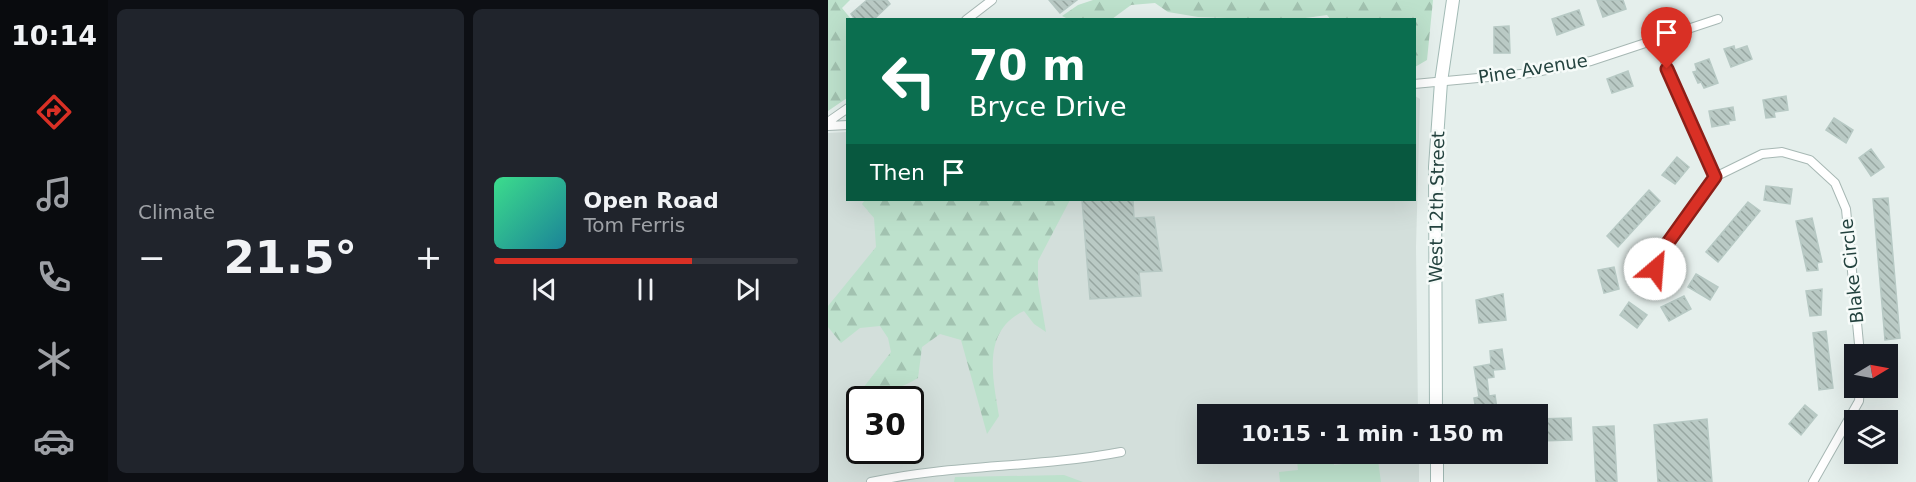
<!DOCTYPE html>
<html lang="en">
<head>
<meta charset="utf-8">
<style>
  body { margin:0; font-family:"DejaVu Sans",sans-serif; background:#20242c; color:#f1f3f6; height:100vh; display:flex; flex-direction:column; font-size:22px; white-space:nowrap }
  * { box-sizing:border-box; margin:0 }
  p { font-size:20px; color:#9ea1a6 }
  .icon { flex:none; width:33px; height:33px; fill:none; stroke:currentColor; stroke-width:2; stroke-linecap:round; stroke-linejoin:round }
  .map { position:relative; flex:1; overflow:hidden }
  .drawer { display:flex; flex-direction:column; gap:9px; padding:9px; background:#0d0f14; width:720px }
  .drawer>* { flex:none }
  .guide { position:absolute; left:18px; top:18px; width:570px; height:183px; border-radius:0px; box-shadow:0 6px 24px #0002; background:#0b6e4f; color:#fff; overflow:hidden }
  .needle { width:39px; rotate:80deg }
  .fabs { position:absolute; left:1016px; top:344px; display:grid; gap:12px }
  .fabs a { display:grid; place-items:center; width:54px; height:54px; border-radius:0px; background:#171b24; box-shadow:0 6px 24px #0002; font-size:30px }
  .speed { position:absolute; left:18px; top:386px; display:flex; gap:12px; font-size:30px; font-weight:700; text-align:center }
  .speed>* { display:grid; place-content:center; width:78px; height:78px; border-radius:50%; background:#171b24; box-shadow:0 6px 24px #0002; line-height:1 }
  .speed .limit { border:3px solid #111; border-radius:9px; background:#fff; color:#111 }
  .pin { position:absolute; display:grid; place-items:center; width:51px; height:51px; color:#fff; margin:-62px -26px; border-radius:50% 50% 50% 0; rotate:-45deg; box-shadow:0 0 6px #0007 }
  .pin .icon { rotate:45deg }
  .me { position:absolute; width:66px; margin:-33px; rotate:27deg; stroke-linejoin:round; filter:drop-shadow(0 0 4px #0008) }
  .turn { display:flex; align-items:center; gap:21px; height:126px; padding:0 24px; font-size:27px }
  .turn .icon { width:78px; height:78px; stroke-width:2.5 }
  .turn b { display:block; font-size:42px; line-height:51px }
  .then { display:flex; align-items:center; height:57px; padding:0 24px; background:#0003; gap:12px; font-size:22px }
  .big { font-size:45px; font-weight:600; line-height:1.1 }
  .drawer .tile { flex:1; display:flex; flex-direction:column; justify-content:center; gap:9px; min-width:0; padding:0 21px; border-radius:9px; background:#20242c }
  .song { display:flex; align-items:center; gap:18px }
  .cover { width:72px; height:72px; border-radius:9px; background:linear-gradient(135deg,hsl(150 70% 55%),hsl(190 70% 35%)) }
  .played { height:6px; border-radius:3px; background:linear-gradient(90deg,#d93025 65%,#363941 65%) }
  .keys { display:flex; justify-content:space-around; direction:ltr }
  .heat { display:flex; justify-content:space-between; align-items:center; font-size:33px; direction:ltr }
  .drawer .tiles { flex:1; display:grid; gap:9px; grid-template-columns:repeat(2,1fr) }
  .trip { position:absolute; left:369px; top:404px; width:351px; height:60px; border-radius:0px; background:#171b24; box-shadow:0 6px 24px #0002; font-weight:600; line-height:60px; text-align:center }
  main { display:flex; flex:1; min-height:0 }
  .tab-bar { display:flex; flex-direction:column; width:108px; justify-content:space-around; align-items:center; background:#090b0e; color:#9ea1a6 }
  .tab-bar .icon { width:42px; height:42px }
  .tab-bar .selected { color:#d93025 }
  .tab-bar b { font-size:27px; color:#f1f3f6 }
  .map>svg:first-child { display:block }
  .built { fill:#d3dfdb; fill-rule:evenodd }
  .forest { fill:url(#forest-firs) }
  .garden { fill:#bde1cc }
  .building { fill:url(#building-back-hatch); stroke:#b7c9c4; stroke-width:1.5 }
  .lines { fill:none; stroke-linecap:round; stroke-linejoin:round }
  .minor-casing { stroke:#a7b8b4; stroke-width:10 }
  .secondary-casing { stroke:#a3bbb6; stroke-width:14 }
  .minor { stroke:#fff; stroke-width:8 }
  .secondary { stroke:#fff; stroke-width:12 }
  .route-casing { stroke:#8d1f18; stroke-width:15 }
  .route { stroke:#d93025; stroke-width:10 }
  .labels { text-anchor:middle; stroke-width:5; stroke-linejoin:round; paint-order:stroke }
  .street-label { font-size:18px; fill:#23423e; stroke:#f6fbf9 }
</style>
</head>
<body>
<main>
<nav class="tab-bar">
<b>10:14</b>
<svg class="icon selected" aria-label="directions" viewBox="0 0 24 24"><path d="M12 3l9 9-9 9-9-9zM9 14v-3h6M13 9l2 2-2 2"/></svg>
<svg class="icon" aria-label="music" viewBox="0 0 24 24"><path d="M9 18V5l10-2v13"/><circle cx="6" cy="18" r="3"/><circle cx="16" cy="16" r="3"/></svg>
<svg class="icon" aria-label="phone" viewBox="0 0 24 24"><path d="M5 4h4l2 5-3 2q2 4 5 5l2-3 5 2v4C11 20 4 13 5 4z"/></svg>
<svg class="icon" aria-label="climate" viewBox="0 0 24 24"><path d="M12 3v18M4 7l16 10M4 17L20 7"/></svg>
<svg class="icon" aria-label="car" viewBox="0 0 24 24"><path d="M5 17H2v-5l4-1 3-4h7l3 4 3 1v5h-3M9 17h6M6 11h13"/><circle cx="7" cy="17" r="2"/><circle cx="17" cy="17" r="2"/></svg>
</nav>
<section class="drawer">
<div class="tiles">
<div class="tile"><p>Climate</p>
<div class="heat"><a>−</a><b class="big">21.5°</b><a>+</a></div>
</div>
<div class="tile">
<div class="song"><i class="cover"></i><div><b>Open Road</b><p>Tom Ferris</p></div></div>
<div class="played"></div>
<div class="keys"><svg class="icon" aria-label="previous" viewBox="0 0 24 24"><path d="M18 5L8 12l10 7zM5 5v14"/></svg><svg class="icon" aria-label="pause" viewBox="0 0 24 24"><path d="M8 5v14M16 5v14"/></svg><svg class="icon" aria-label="next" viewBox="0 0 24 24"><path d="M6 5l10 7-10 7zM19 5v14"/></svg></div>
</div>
</div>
</section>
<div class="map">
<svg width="1088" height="482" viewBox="0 0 1088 482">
  <defs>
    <pattern id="forest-firs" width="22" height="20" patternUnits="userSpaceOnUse" patternTransform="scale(1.5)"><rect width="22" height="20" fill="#bde1cc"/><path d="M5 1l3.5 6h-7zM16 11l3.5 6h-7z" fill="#a2c2b0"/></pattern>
    <pattern id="building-back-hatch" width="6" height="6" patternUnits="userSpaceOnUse" patternTransform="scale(1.5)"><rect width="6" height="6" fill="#bacac5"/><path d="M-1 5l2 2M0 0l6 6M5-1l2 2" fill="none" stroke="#97a6a1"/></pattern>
  </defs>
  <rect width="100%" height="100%" fill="#e5efec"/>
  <path class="built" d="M587 96 592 99 588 247 590 414H380V453H591V482H0V133L19 132 20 200H586ZM32 399H82V450H32Z"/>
  <path class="forest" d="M0 0H22L14 8 23 19 20 20 19 98 0 111Z
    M265 0H605L599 60 587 67 586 20H503L499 15 463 20 370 17 340 12 327 3 303 5 284 19H240L234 16 250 5Z
    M37 200H242L210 261V284L218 332 206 324 196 311C153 331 165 378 171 416L159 434 133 340 112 334 94 347 90 378C68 391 60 391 35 388L63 352 60 338 52 326 32 328 13 343 0 327V306L48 247 46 218 34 204Z"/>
  <path class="garden" d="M468 453H505L506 465 550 460 553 482H452L451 472 470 470Z
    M236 475 255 482H126L127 477Z"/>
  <path class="building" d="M39 0H59L62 4 45 20H27L23 14Z
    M221 0H249L232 13Z
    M769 0H795L798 9 775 17Z
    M751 10 756 25 729 35 724 19Z
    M681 26 682 53H666V27Z
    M906 46 907 50 919 46 924 59 903 67 896 49Z
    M881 59 890 83 876 88 873 82 870 83 865 72 869 71 867 64Z
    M800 71 805 86 784 93 779 79Z
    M958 96 960 110 946 112 947 117 938 118 935 100Z
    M905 107 907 120 900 121 901 124 884 127 881 111Z
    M1006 118 1025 130 1018 143 998 130Z
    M1043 149 1056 167 1043 176 1031 158Z
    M849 157 861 167 847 184 834 175Z
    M938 186 964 189 962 204 936 200Z
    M821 190 832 201 790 247 779 236Z
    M1060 198 1072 338 1057 340 1045 199Z
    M254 200H305L306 218 326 217 334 271 311 272 313 296 262 299Z
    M920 202 932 211 890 262 878 252Z
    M984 218 994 262 989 263 990 270 979 271 968 221Z
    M786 267 791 289 776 293 770 270Z
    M868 274 890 287 882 300 860 287Z
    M994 289 993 315 982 316 978 291Z
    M675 294 678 320 651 323 648 300Z
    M856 296 863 309 841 321 833 307Z
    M801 302 819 315 809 328 792 315Z
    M998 331 1005 388 991 390 985 333Z
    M674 349 677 369 665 370 666 377 659 378 661 396 667 395 669 409 648 412 646 398 651 397 646 367 663 364 662 351Z
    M977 405 989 415 973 435 961 424Z
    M743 418 744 440 710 441V419Z
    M879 419 884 482H830L826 425Z
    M786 426 789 482H768L765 427Z"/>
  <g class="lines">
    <g class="minor-casing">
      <path id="minor" d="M138 20 164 0
        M831 38 839 69 887 177
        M586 84 703 73 763 61 890 19
        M0 122 20 108
        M0 126 20 125
        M827 269 834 251 887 177 934 154 954 152 982 160 1007 183 1018 209 1032 354
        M43 482C125 464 210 468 293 452
        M985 482 1031 401 1032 387"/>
    </g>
    <g class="secondary-casing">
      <path id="secondary" d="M608 414 607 167 613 82 625 0
        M609 453V482"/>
    </g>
    <use href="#minor" class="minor"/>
    <use href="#secondary" class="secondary"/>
  </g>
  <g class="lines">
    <g class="route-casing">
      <path id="route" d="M827 269 834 251 887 177 839 69"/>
    </g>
    <use href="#route" class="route"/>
  </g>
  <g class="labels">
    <g class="street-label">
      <text transform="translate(705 69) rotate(-9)" y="6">Pine Avenue</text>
      <text transform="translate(609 207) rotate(-89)" y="6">West 12th Street</text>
      <text transform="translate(1024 271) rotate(-96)" y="6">Blake Circle</text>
    </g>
  </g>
</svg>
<div class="fabs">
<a><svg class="needle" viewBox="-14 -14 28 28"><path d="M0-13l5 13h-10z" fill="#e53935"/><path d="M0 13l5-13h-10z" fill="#9ea1a6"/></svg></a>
<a><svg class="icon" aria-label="layers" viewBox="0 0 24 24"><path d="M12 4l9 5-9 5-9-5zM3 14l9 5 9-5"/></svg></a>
</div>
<div class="speed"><div class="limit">30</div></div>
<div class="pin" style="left:839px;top:69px;background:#d93025"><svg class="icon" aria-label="arrive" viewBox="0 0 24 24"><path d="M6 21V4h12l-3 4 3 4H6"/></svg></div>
<svg class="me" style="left:827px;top:269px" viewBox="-20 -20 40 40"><circle r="19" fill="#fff"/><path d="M0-13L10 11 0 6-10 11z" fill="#d93025"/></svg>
<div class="trip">10:15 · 1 min · 150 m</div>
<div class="guide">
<div class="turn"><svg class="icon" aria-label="left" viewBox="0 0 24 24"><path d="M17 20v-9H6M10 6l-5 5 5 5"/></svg><div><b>70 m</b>Bryce Drive</div></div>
<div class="then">Then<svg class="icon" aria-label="arrive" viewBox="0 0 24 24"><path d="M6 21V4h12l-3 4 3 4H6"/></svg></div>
</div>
</div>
</main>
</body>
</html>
